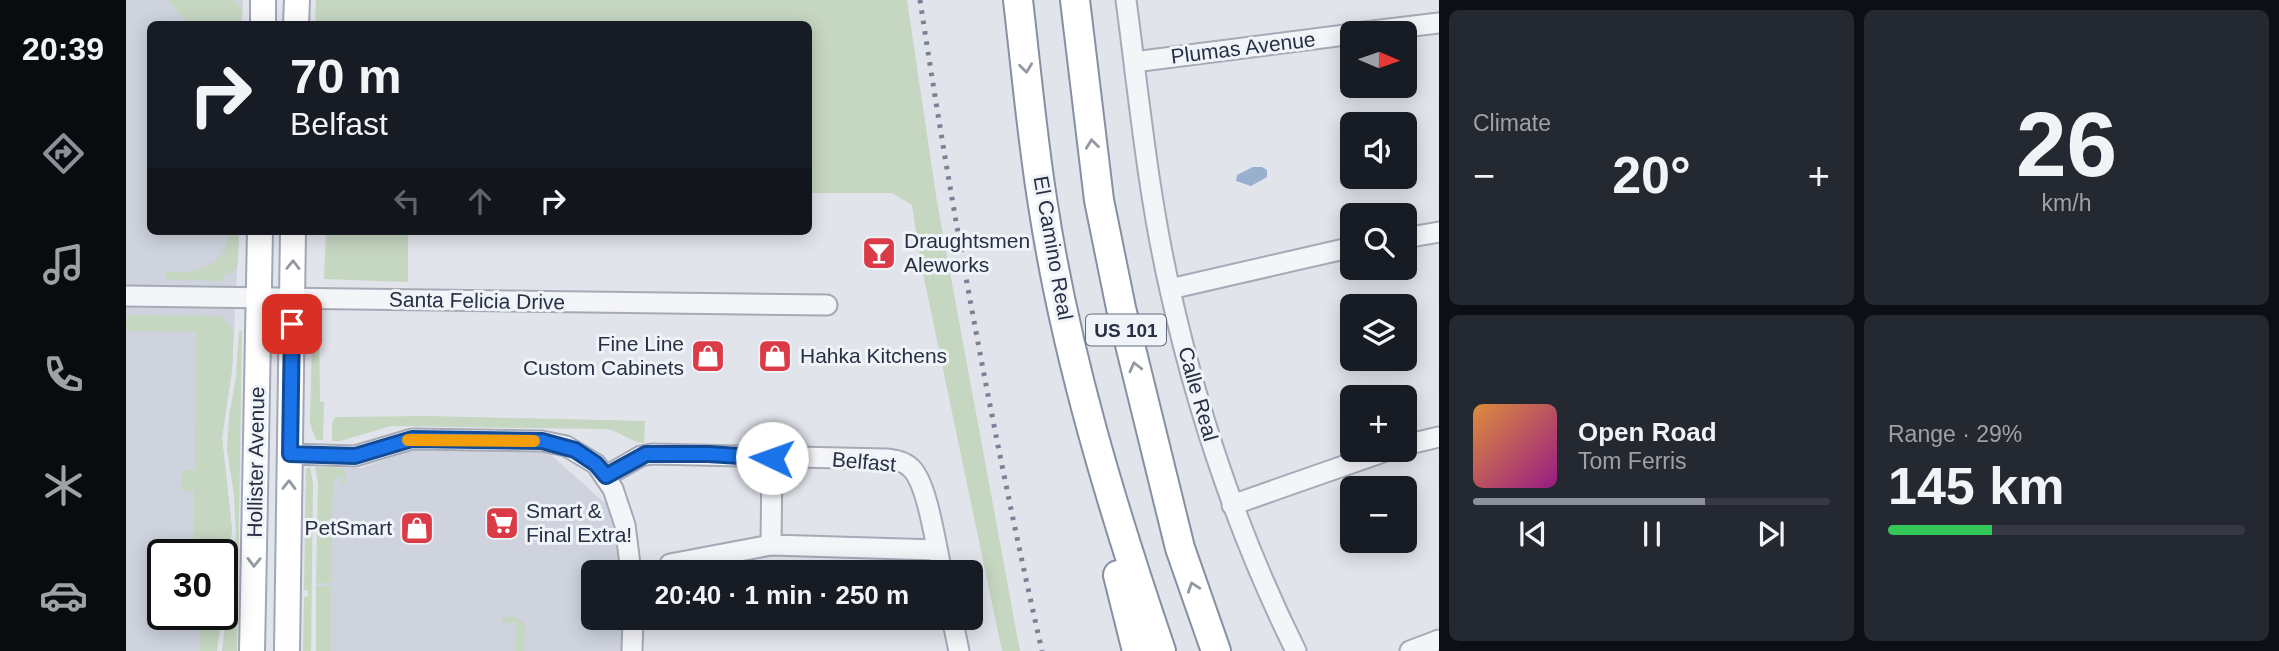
<!DOCTYPE html>
<html lang="en">
<head>
<meta charset="utf-8">
<style>
  body { margin:0; font-family:Arial,sans-serif; background:#242831; color:#f1f3f6; height:100vh; display:flex; flex-direction:column; font-size:26px; white-space:nowrap }
  * { box-sizing:border-box; margin:0 }
  p { font-size:23px; color:#9ea1a6 }
  .icon { flex:none; width:38px; height:38px; fill:none; stroke:currentColor; stroke-width:2; stroke-linecap:round; stroke-linejoin:round }
  .map { position:relative; flex:1; overflow:hidden }
  .side { display:flex; flex-direction:column; gap:10px; padding:10px; background:#0d0f14; width:840px }
  .side>* { flex:none }
  .hud { position:absolute; left:21px; top:21px; width:665px; height:214px; border-radius:10px; box-shadow:0 4px 18px #0003; background:#171b24; color:#f1f3f6; overflow:hidden }
  .needle { width:46px; rotate:92deg }
  .fabs { position:absolute; left:1214px; top:21px; display:grid; gap:14px }
  .fabs a { display:grid; place-items:center; width:77px; height:77px; border-radius:10px; background:#171b24; box-shadow:0 4px 18px #0003; font-size:35px }
  .speed { position:absolute; left:21px; top:539px; display:flex; gap:14px; font-size:35px; font-weight:700; text-align:center }
  .speed>* { display:grid; place-content:center; width:91px; height:91px; border-radius:50%; background:#171b24; box-shadow:0 4px 18px #0003; line-height:1 }
  .speed .limit { border:4px solid #111; border-radius:10px; background:#fff; color:#111 }
  .pin { position:absolute; display:grid; place-items:center; width:60px; height:60px; color:#fff; margin:-30px; border-radius:14px; box-shadow:0 4px 10px #0006 }
  .me { position:absolute; width:77px; margin:-38px; rotate:273deg; stroke-linejoin:round; filter:drop-shadow(0 0 5px #0008) }
  .turn { display:flex; align-items:center; gap:24px; height:147px; padding:0 28px; font-size:32px }
  .turn .icon { width:91px; height:91px; stroke-width:2.5 }
  .turn b { display:block; font-size:49px; line-height:60px }
  .lanes { display:flex; align-items:center; height:66px; padding:0 28px; background:#0003; justify-content:center; gap:35px; direction:ltr }
  .lanes .off { opacity:.35 }
  .big { font-size:52px; font-weight:600; line-height:1.1 }
  .side .widget { flex:1; display:flex; flex-direction:column; justify-content:center; gap:10px; min-width:0; padding:0 24px; border-radius:10px; background:#242831 }
  .side .dial { align-items:center; gap:0 }
  .dial b { font-size:91px; line-height:1 }
  .song { display:flex; align-items:center; gap:21px }
  .cover { width:84px; height:84px; border-radius:10px; background:linear-gradient(135deg,hsl(30 70% 55%),hsl(310 70% 35%)) }
  .played { height:7px; border-radius:4px; background:linear-gradient(90deg,#8c9099 65%,#363941 65%) }
  .keys { display:flex; justify-content:space-around; direction:ltr }
  .heat { display:flex; justify-content:space-between; align-items:center; font-size:38px; direction:ltr }
  .charge { height:10px; border-radius:5px; background:linear-gradient(90deg,#34c759 29%,#363941 0) }
  .side .tiles { flex:1; display:grid; gap:10px; grid-template-columns:repeat(2,1fr) }
  .trip { position:absolute; left:455px; top:560px; width:402px; height:70px; border-radius:10px; background:#171b24; box-shadow:0 4px 18px #0003; font-weight:600; line-height:70px; text-align:center }
  main { display:flex; flex:1; min-height:0 }
  .dock { display:flex; flex-direction:column; width:126px; justify-content:space-around; align-items:center; background:#090b0e; color:#9ea1a6 }
  .dock .icon { width:49px; height:49px }
  .dock .current { color:#8c9099 }
  .dock b { font-size:32px; color:#f1f3f6 }
  .map>svg:first-child { display:block }
  .built { fill:#ced3dd }
  .green { fill:#c5d6c1 }
  .water { fill:#98afce }
  .lines { fill:none; stroke-linecap:round; stroke-linejoin:round }
  .minor-casing { stroke:#a5aab6; stroke-width:23 }
  .major-casing { stroke:#9fa7b8; stroke-width:28 }
  .highway-casing { stroke:#8690a3; stroke-width:32 }
  .minor { stroke:#f4f5f9; stroke-width:19 }
  .major { stroke:#fff; stroke-width:24 }
  .highway { stroke:#fff; stroke-width:28 }
  .rail { stroke:#788296; stroke-width:5; stroke-dasharray:3.5 7; stroke-linecap:butt }
  .oneway { stroke:#9398a2 }
  .route-casing { stroke:#114b97; stroke-width:18 }
  .route { stroke:#1a73e8; stroke-width:12 }
  .slow { stroke:#f59e0b; stroke-width:12 }
  .labels { text-anchor:middle; stroke-width:6; stroke-linejoin:round; paint-order:stroke }
  .shield { fill:#f0f3f8; stroke:#636a7a; stroke-width:2 }
  .shield-label { font-size:19px; font-weight:bold; fill:#273044 }
  .street-label { font-size:21px; fill:#273044; stroke:#f0f3f8 }
  .poi-label { font-size:21px; fill:#273044; stroke:#f0f3f8; text-anchor:start }
</style>
</head>
<body>
<main>
<nav class="dock">
<b>20:39</b>
<svg class="icon current" aria-label="directions" viewBox="0 0 24 24"><path d="M12 3l9 9-9 9-9-9zM9 14v-3h6M13 9l2 2-2 2"/></svg>
<svg class="icon" aria-label="music" viewBox="0 0 24 24"><path d="M9 18V5l10-2v13"/><circle cx="6" cy="18" r="3"/><circle cx="16" cy="16" r="3"/></svg>
<svg class="icon" aria-label="phone" viewBox="0 0 24 24"><path d="M5 4h4l2 5-3 2q2 4 5 5l2-3 5 2v4C11 20 4 13 5 4z"/></svg>
<svg class="icon" aria-label="climate" viewBox="0 0 24 24"><path d="M12 3v18M4 7l16 10M4 17L20 7"/></svg>
<svg class="icon" aria-label="car" viewBox="0 0 24 24"><path d="M5 17H2v-5l4-1 3-4h7l3 4 3 1v5h-3M9 17h6M6 11h13"/><circle cx="7" cy="17" r="2"/><circle cx="17" cy="17" r="2"/></svg>
</nav>
<div class="map">
<svg width="1313" height="651" viewBox="0 0 1313 651">
  <rect width="100%" height="100%" fill="#e1e4eb"/>
  <path class="built" d="M0 0H117L116 24H24V231H113L106 370 96 438 106 529 96 612V555H37V614H96L91 651H0Z
    M292 448 416 450 423 453 482 506 489 529 494 572H467V618H496L495 651H190L192 482 189 467 235 468Z"/>
  <path class="green" d="M42 0H106L116 8V24H63Z
    M190 0H781L811 202 894 651H876L795 264 786 205 766 193H683L682 24H189Z
    M104 231H113L112 264 106 274 97 275V281L40 279 39 274 41 272C73 273 99 267 104 231Z
    M200 231H282V282L198 279Z
    M0 315 94 316 108 331 106 370 96 438 106 529 96 612V555H55L54 553 56 550H67L68 491H57L55 488 56 471 69 470 70 332 0 331Z
    M193 324 194 402H198L197 440H190L184 424 186 338 188 328Z
    M113 331H116L111 648V651H96L110 536 108 494 101 450 103 416 110 377Z
    M301 416 519 421 518 443C504 443 495 431 481 429L265 426 214 441H206V423L209 417H212Z
    M184 467 187 484 185 651H177L178 597 182 596V591L178 590 180 469Z
    M189 467 216 468 220 472 219 485H216L215 477 207 478 205 583H190L192 482Z
    M190 586H205V651H190Z
    M74 614H96L91 651H74Z
    M385 616 393 618 399 625 398 651H390V623H376L377 617Z"/>
  <path class="water" d="M1127 167H1136L1141 170V177L1125 186 1110 181 1111 175Z"/>
  <g class="lines">
    <g class="minor-casing">
      <path id="minor" d="M1000 0C1013 97 1022 194 1044 290 1072 415 1113 536 1170 651
        M1230 33 1313 23
        M1008 62 1227 34
        M1279 238 1313 232
        M1044 289 1227 247
        M0 296 701 305
        M1279 445 1313 437
        M164 454 229 456 286 439 416 441 440 446 470 464 487 489 499 525 505 572
        M480 476 515 456 526 454 760 459C769 460 778 461 785 468 802 484 810 548 816 572
        M1106 505 1263 450
        M645 545 646 458
        M544 564 645 545 811 550
        M826 618 833 651
        M506 651 507 618
        M1284 651 1313 640"/>
    </g>
    <g class="major-casing">
      <path id="major" d="M137 24V0
        M170 24 171 0
        M126 651 134 231
        M161 651 167 231"/>
    </g>
    <g class="highway-casing">
      <path id="highway" d="M892 0C900 68 906 137 917 205 940 356 986 507 1035 651
        M949 0 973 200 995 308 1054 548 1090 651
        M992 575 1011 651"/>
    </g>
    <use href="#minor" class="minor"/>
    <use href="#major" class="major"/>
    <use href="#highway" class="highway"/>
    <path class="rail" d="M794 0C827 218 867 436 916 651"/>
  </g>
  <defs><path id="oneway-chevron" d="M-2-3.5L2.5 0L-2 3.5" fill="none" stroke-width="1.6" stroke-linecap="round" stroke-linejoin="round" transform="scale(1.75)"/></defs>
  <g class="oneway">
    <use href="#oneway-chevron" transform="translate(900 68) rotate(83)"/>
    <use href="#oneway-chevron" transform="translate(966 144) rotate(-97)"/>
    <use href="#oneway-chevron" transform="translate(167 265) rotate(-89)"/>
    <use href="#oneway-chevron" transform="translate(1009 367) rotate(-104)"/>
    <use href="#oneway-chevron" transform="translate(163 485) rotate(-89)"/>
    <use href="#oneway-chevron" transform="translate(128 562) rotate(91)"/>
    <use href="#oneway-chevron" transform="translate(1067 587) rotate(-109)"/>
  </g>
  <g class="lines">
    <g class="route-casing">
      <path id="route" d="M166 324 164 454 229 456 286 439 416 441 449 450 470 464 480 476 520 454H582L646 458"/>
    </g>
    <use href="#route" class="route"/>
    <path class="slow" d="M282 440 408 441"/>
  </g>
  <defs>
    <g id="bar-square" transform="scale(1.75)"><rect x="-9" y="-9" width="18" height="18" rx="4" fill="#db3a47" stroke="#f0f3f8"/><path d="M-6-5H6L.8 .8V4.5H3.5V6h-7V4.5H-.8V.8Z" fill="#fff"/></g>
    <g id="shop-square" transform="scale(1.75)"><rect x="-9" y="-9" width="18" height="18" rx="4" fill="#db3a47" stroke="#f0f3f8"/><path d="M-5-2.5h2.3a2.7 3.5 0 0 1 5.4 0H5L5.5 6h-11ZM-1.5-2.5h3a1.5 2.3 0 0 0-3 0Z" fill="#fff"/></g>
    <g id="supermarket-square" transform="scale(1.75)"><rect x="-9" y="-9" width="18" height="18" rx="4" fill="#db3a47" stroke="#f0f3f8"/><path d="M-6-5.5h2.5l.6 2H6L4.5 2H-2.5L-4.4-4H-6ZM-1.5 3.2a1.3 1.3 0 1 0 .1 0ZM3 3.2a1.3 1.3 0 1 0 .1 0Z" fill="#fff"/></g>
  </defs>
  <g fill-rule="evenodd">
    <use href="#bar-square" x="753" y="253"/>
    <use href="#shop-square" x="582" y="356"/>
    <use href="#shop-square" x="649" y="356"/>
    <use href="#supermarket-square" x="376" y="523"/>
    <use href="#shop-square" x="291" y="528"/>
  </g>
  <g class="labels">
    <rect class="shield" x="960" y="314.5" width="80" height="31" rx="5"/>
    <g class="shield-label">
      <text x="1000" y="337">US 101</text>
    </g>
    <g class="street-label">
      <text transform="translate(1117 48) rotate(-7)" y="7">Plumas Avenue</text>
      <text transform="translate(927 248) rotate(80)" y="7">El Camino Real</text>
      <text transform="translate(351 301) rotate(1)" y="7">Santa Felicia Drive</text>
      <text transform="translate(1072 394) rotate(74)" y="7">Calle Real</text>
      <text transform="translate(130 462) rotate(-89)" y="7">Hollister Avenue</text>
      <text transform="translate(738 462) rotate(5)" y="7">Belfast</text>
    </g>
    <g class="poi-label">
      <text x="778" y="248">Draughtsmen<tspan x="778" dy="24">Aleworks</tspan></text>
      <text x="558" y="351" text-anchor="end">Fine Line<tspan x="558" dy="24">Custom Cabinets</tspan></text>
      <text x="674" y="363">Hahka Kitchens</text>
      <text x="400" y="518">Smart &amp;<tspan x="400" dy="24">Final Extra!</tspan></text>
      <text x="266" y="535" text-anchor="end">PetSmart</text>
    </g>
  </g>
</svg>
<div class="fabs">
<a><svg class="needle" viewBox="-14 -14 28 28"><path d="M0-13l5 13h-10z" fill="#e53935"/><path d="M0 13l5-13h-10z" fill="#9ea1a6"/></svg></a>
<a><svg class="icon" aria-label="sound" viewBox="0 0 24 24"><path d="M4 9h4l5-4v14l-5-4H4zM17 9q2 3 0 6"/></svg></a>
<a><svg class="icon" aria-label="search" viewBox="0 0 24 24"><circle cx="10" cy="10" r="6"/><path d="M15 15l6 6"/></svg></a>
<a><svg class="icon" aria-label="layers" viewBox="0 0 24 24"><path d="M12 4l9 5-9 5-9-5zM3 14l9 5 9-5"/></svg></a>
<a>+</a>
<a>−</a>
</div>
<div class="speed"><div class="limit">30</div></div>
<div class="pin" style="left:166px;top:324px;background:#d93025"><svg class="icon" aria-label="arrive" viewBox="0 0 24 24"><path d="M6 21V4h12l-3 4 3 4H6"/></svg></div>
<svg class="me" style="left:646px;top:458px" viewBox="-20 -20 40 40"><circle r="19" fill="#fff"/><path d="M0-13L10 11 0 6-10 11z" fill="#1a73e8"/></svg>
<div class="trip">20:40 · 1 min · 250 m</div>
<div class="hud">
<div class="turn"><svg class="icon" aria-label="right" viewBox="0 0 24 24"><path d="M7 20v-9h11M14 6l5 5-5 5"/></svg><div><b>70 m</b>Belfast</div></div>
<div class="lanes"><svg class="icon off" aria-label="left" viewBox="0 0 24 24"><path d="M17 20v-9H6M10 6l-5 5 5 5"/></svg><svg class="icon off" aria-label="ahead" viewBox="0 0 24 24"><path d="M12 20V5M6 11l6-6 6 6"/></svg><svg class="icon" aria-label="right" viewBox="0 0 24 24"><path d="M7 20v-9h11M14 6l5 5-5 5"/></svg></div>
</div>
</div>
<section class="side">
<div class="tiles">
<div class="widget"><p>Climate</p>
<div class="heat"><a>−</a><b class="big">20°</b><a>+</a></div>
</div>
<div class="widget dial"><b>26</b><p>km/h</p></div>
<div class="widget">
<div class="song"><i class="cover"></i><div><b>Open Road</b><p>Tom Ferris</p></div></div>
<div class="played"></div>
<div class="keys"><svg class="icon" aria-label="previous" viewBox="0 0 24 24"><path d="M18 5L8 12l10 7zM5 5v14"/></svg><svg class="icon" aria-label="pause" viewBox="0 0 24 24"><path d="M8 5v14M16 5v14"/></svg><svg class="icon" aria-label="next" viewBox="0 0 24 24"><path d="M6 5l10 7-10 7zM19 5v14"/></svg></div>
</div>
<div class="widget"><p>Range · 29%</p><b class="big">145 km</b><div class="charge"></div></div>
</div>
</section>
</main>
</body>
</html>
